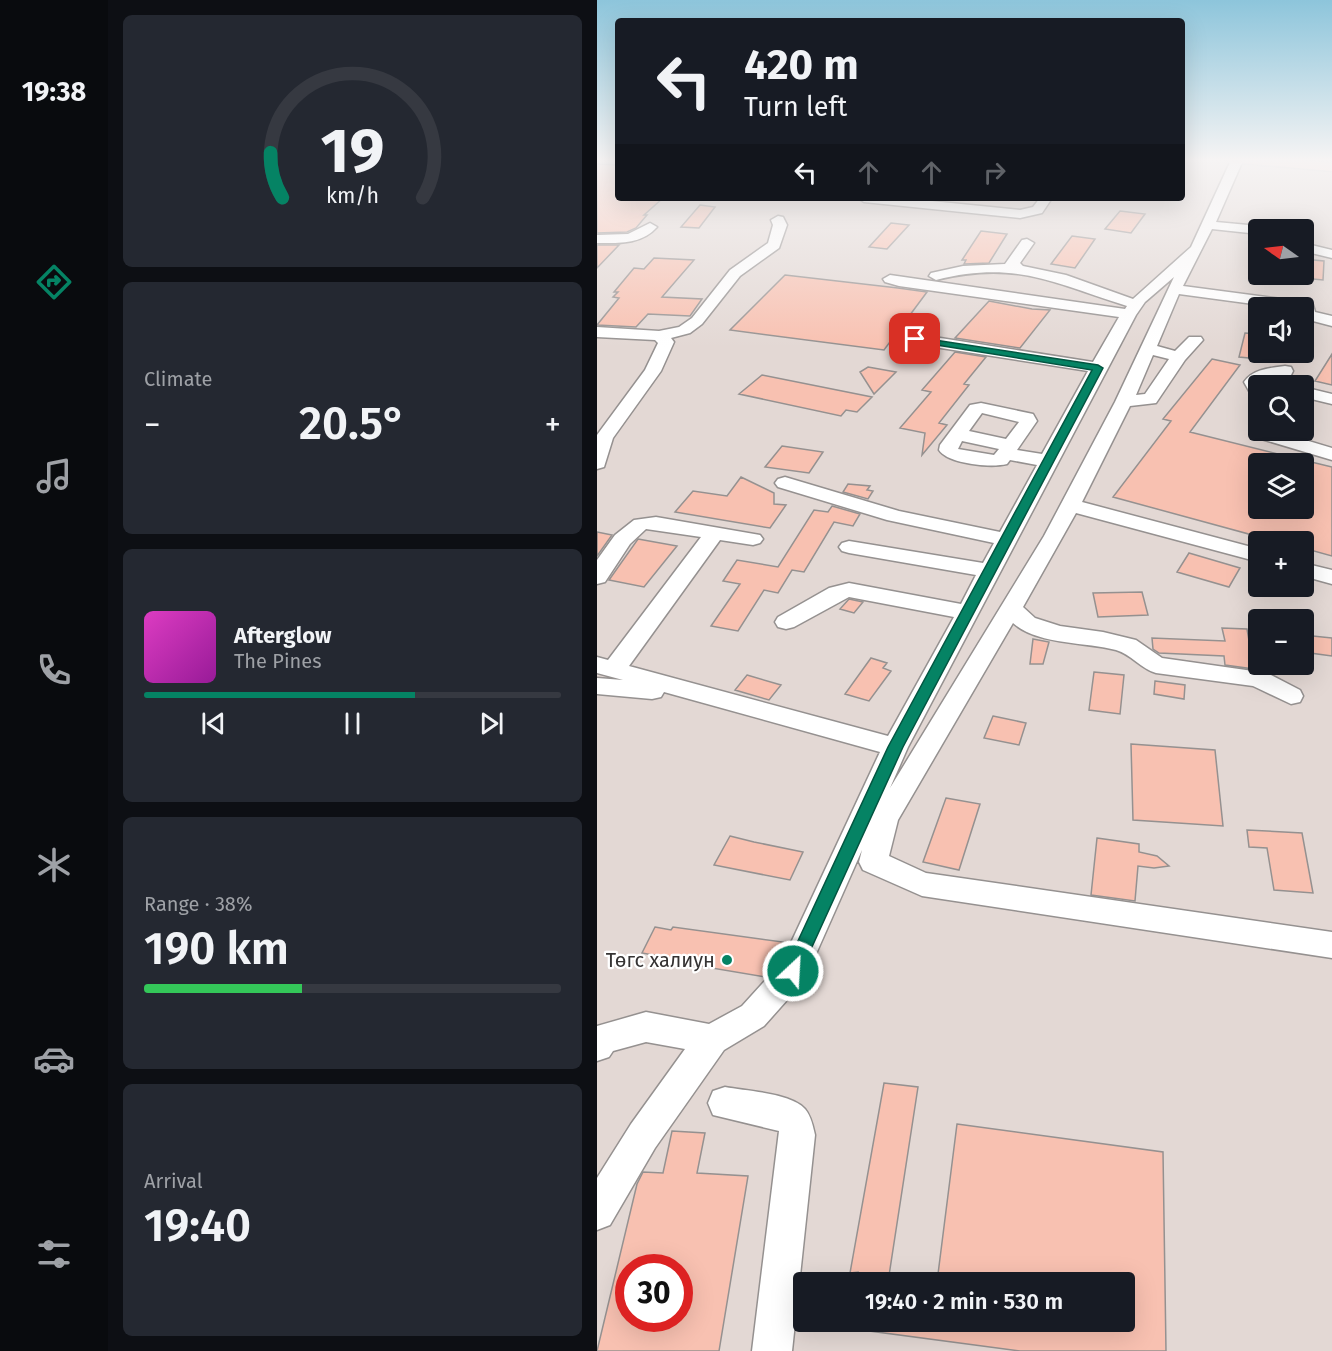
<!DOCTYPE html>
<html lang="en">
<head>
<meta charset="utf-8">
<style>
  body { margin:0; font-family:"Fira Sans",sans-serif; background:#242831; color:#f1f3f6; height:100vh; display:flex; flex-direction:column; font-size:22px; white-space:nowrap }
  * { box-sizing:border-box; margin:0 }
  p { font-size:20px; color:#9ea1a6 }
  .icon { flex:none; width:33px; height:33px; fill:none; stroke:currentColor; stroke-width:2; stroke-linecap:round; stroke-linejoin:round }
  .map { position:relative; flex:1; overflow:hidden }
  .sheet { display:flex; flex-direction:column; gap:15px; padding:15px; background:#0d0f14; width:489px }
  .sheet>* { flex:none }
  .banner { position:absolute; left:18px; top:18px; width:570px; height:183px; border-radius:6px; box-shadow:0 6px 24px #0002; background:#171b24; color:#f1f3f6; overflow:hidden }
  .needle { width:39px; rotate:284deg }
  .fabs { position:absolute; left:651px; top:219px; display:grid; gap:12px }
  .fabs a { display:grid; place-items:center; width:66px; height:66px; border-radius:6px; background:#171b24; box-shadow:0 6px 24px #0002; font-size:30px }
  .speed { position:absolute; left:18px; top:1254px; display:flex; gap:12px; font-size:30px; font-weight:700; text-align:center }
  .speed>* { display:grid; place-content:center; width:78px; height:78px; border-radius:50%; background:#171b24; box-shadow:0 6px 24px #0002; line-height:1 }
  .speed .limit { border:9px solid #d22; background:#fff; color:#111 }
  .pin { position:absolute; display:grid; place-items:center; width:51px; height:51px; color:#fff; margin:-26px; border-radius:12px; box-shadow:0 3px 9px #0006 }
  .me { position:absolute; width:66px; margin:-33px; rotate:25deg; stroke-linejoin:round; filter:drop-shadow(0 0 4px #0008) }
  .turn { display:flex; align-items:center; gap:21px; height:126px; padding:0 30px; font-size:27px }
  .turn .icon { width:78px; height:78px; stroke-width:2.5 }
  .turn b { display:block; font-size:42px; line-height:51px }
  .lanes { display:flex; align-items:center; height:57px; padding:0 30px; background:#0003; justify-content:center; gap:30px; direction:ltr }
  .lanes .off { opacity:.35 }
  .big { font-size:45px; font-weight:600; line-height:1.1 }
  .sheet .widget { flex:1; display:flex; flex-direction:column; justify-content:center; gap:9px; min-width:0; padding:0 21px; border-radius:9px; background:#242831 }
  .sheet .dial { align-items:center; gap:0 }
  .dial svg { height:156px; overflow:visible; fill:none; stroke:#363941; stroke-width:7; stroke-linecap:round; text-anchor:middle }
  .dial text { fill:#f1f3f6; stroke:none }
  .song { display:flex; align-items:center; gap:18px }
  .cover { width:72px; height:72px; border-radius:9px; background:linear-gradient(135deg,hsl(310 70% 55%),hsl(300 70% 35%)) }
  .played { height:6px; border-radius:3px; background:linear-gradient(90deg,#058364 65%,#363941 65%) }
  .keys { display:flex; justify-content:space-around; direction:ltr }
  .heat { display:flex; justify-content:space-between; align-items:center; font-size:33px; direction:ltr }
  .charge { height:9px; border-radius:4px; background:linear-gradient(90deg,#34c759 38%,#363941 0) }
  .trip { position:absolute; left:196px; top:1272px; width:342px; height:60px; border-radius:6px; background:#171b24; box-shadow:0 6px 24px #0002; font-weight:600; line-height:60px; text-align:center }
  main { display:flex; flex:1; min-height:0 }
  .dock { display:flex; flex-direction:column; width:108px; justify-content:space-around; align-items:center; background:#090b0e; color:#9ea1a6 }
  .dock .icon { width:42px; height:42px }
  .dock .on { color:#058364 }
  .dock b { font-size:27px; color:#f1f3f6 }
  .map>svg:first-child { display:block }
  .built { fill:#e3d8d4; fill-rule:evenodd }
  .building { fill:#f8c1b1; stroke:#959190; stroke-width:1.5; fill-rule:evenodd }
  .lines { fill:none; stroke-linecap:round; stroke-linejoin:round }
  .minor-casing { stroke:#959190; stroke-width:3 }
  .major-casing { stroke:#c6c6c6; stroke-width:3 }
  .minor { fill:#fff; fill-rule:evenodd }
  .major { fill:#ffdad0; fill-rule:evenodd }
  .route { fill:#058364; stroke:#035541; stroke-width:1.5 }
  .poi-dot { fill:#058364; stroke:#fff; stroke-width:2 }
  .labels { text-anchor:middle; stroke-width:4.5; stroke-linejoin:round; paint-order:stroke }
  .near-poi-label { font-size:20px; fill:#353333; stroke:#fff; text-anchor:end }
</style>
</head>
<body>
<main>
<nav class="dock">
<b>19:38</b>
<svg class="icon on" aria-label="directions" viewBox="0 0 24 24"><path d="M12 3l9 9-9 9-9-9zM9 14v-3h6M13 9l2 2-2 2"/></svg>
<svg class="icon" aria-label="music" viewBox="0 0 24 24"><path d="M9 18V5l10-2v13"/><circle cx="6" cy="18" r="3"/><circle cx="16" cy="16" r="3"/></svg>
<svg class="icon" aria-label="phone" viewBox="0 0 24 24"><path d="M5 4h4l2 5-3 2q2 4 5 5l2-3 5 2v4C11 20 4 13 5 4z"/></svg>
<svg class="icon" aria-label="climate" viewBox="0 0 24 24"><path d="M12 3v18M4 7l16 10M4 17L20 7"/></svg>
<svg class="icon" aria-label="car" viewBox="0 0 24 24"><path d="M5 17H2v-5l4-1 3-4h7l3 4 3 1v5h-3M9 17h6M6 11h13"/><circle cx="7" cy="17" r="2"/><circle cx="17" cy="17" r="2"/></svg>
<svg class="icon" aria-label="filters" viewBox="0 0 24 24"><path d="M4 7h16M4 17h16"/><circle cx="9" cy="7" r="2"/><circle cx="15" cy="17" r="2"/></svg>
</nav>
<section class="sheet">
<div class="widget dial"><svg viewBox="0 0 100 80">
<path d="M14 69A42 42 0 1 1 86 69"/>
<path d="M14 69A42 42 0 0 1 8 46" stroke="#058364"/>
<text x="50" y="56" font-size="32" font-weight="700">19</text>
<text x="50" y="72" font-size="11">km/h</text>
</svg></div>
<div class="widget"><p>Climate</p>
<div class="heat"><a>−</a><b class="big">20.5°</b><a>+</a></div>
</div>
<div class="widget">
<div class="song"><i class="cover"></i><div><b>Afterglow</b><p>The Pines</p></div></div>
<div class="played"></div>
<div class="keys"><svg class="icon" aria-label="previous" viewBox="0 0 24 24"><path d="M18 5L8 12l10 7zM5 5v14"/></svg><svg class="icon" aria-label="pause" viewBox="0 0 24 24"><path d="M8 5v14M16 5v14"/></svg><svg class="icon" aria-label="next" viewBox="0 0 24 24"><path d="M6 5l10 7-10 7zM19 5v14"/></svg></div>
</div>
<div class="widget"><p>Range · 38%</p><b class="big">190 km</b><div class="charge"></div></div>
<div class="widget"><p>Arrival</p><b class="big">19:40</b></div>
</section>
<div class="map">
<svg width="735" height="1351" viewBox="0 0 735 1351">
  <rect width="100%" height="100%" fill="#ebe7e6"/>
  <path class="built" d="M0 158H21V198H585V158H735V1351H0ZM662 230H706V274H662ZM662 308H706V352H662ZM662 386H706V430H662ZM662 464H706V508H662ZM662 542H706V586H662ZM662 620H706V664H662ZM32 1268H82V1318H32ZM207 1282H528V1322H207Z"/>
  <path class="building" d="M0 164 21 165V198H66L47 215H50L39 228 30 232 0 233Z
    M103 205 118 207 102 228 84 227Z
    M523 211 548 214 534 233 508 229Z
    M294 223 312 225 290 249 272 247Z
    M384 231 410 234 392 263 367 264 369 260H365Z
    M475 236 498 239 478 268 454 264Z
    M0 245H22L0 268Z
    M57 258 97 260 65 297 105 299 93 316 51 314 39 327 0 325 22 298 16 297 21 292H17L37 268 47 269Z
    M706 259 727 261 726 280 706 278Z
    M188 275 301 288 330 292 287 350 133 330Z
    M392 301 435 309 453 310 423 348 358 338Z
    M648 333 662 334V359L642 357Z
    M358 352 389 357 367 384 372 385 342 423 350 425 325 455 328 433 303 428 334 392 325 390Z
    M735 354V385L718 381Z
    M615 359 643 365 593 432 701 459 700 464H662V508H706V460L735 467V556L706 548V542H681L516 497 574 421 566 419Z
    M271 367 299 372 277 394 263 372Z
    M165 375 275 397 260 412 249 410 244 416 142 394Z
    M185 446 226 452 212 473 168 467Z
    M144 477 177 493V504L189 505 173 528 78 512 96 491 130 496Z
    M251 484 273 486 270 490 276 491 271 499 246 492Z
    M235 506 263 514 256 526 237 522 207 572 195 570 181 593 167 590 141 631 114 626 143 584 126 581 140 560 181 567 217 510 231 512Z
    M0 532 15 535 0 556Z
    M41 539 80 546 47 587 12 580Z
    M592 553 643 568 632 587 580 572Z
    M545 592 551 615 501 617 496 593Z
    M252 599 266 602 257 613 243 609Z
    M625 628 650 629 657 669 628 665 627 656 562 653 556 649 555 638 628 641Z
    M706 635 735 638V656L706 652Z
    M436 639 452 642 446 664H433Z
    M274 658 290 663 286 668 294 671 272 701 248 694Z
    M497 672 527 675 523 714 492 710Z
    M150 675 184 685 172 700 138 690Z
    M558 681 588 685 587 699 557 694Z
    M396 716 429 723 422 745 387 738Z
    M534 744 618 750 626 826 536 820Z
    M349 798 383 804 362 870 326 862Z
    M650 830 705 833 716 893 677 890 670 848 652 847Z
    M133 836 157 842 206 852 193 880 117 865Z
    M500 838 542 844V852L560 856 572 866 557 868 541 866 538 901 494 895Z
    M58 927 74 930 76 927 186 942 176 969 169 977 61 959 62 956 45 953Z
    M287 1083 321 1087 291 1282H259L261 1272 253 1273Z
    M360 1124 566 1152 569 1351H423L265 1330 266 1322H528V1282H340Z
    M75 1131 108 1133 100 1173 151 1176 122 1351H0L40 1184 46 1172 66 1173ZM32 1268H82V1318H32Z"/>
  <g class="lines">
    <g class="minor-casing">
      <path id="minor" d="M635 158H647L619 222 662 226 668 230H662V234L615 229 586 286 708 302 716 305 718 312 735 316V326L716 321 714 332 706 337V308H687L582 294 560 346 578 351 592 337H604L606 340 588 360 559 403 533 406 485 502 662 549V562L479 513 426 607 438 618 463 626 506 632 539 640 565 658 670 673 703 690 706 696 703 702 694 704 656 686 559 673C544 669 534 654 519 650 489 642 440 645 416 623L301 820 292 856 329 873 735 932V958L325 896 266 870 262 862 265 850 207 981 167 1026 127 1050 58 1148 13 1225 0 1230V1178L34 1124 88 1049 49 1042 16 1051 12 1057 0 1061V1026L49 1012 112 1024 145 1006 185 962 283 752 67 692 64 697 55 699 0 694V678L26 680 0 673V657L11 660 104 537 49 529 33 544 8 582 0 584V560L18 535 37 520 59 517 163 535 166 539 163 543 156 545 123 540 32 666 291 736 357 617 252 597 197 627 189 629 181 627 178 622 181 617 232 588 252 583 364 604 379 575 252 553 245 551 242 547 245 543 252 541 386 563 397 543 290 520 181 487 178 483 181 479 188 477 302 511 403 532 440 465 413 460 410 464C394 468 351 464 342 450L343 445 373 405 384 403 436 414 440 421 420 450 445 454 491 371 318 344 310 339 318 334 496 362 522 317 302 286 288 282 286 279 293 275 528 309 530 306C456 283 419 260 339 280L332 276 334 273 366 266 408 264 425 240 430 239 437 243 423 263 426 266 469 275 536 299 594 247ZM577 277 518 402 447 536 293 788 311 747 539 315 548 302ZM556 355 572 359 548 394 539 395ZM385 413 422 422 409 439 372 431ZM365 441 402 449 397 455 361 449Z
        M261 198H304L423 210 436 207 443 198H455L445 213 423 218 267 202Z
        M181 216 186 217 190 225 182 248 143 276 105 324 93 333 74 338 77 342 64 371 16 438 7 467 0 469V435L48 370 61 343 58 340 0 337V327L62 331 82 327 95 318 133 270 171 243 176 225 174 220Z
        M53 223 60 227C44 245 21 243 0 243V235L31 234Z
        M706 243 735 250V258L706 251Z
        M688 366 694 367 696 371 694 375 675 378 664 384 666 386H662V399L656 398 647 382C656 369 673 368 688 366Z
        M706 387 735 394V404L706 397Z
        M660 426H662V430H675L735 448V460L661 438 657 430Z
        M706 563 735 570V584L706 576Z
        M128 1087C149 1091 194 1093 208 1109 214 1116 216 1126 218 1135L195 1351H155L182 1131 116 1115 111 1103 116 1091Z"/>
    </g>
    <g class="major-casing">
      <path id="major" d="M626 158H683L735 163V171L633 162Z"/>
    </g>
    <use href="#minor" class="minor"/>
    <use href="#major" class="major"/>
  </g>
  <linearGradient id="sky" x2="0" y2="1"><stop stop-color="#8dc5db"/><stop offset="0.46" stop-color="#f6f4f4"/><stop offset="1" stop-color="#f6f4f4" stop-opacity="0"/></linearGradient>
  <rect width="735" height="347" fill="url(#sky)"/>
  <path class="route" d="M318 337 501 365 506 368 306 747 204 971 202 976 196 978 189 976 187 971 291 747 495 370 315 341V338Z"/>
  <circle class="poi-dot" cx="130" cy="960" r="6"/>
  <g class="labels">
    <g class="near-poi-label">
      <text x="118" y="967">Төгс халиун</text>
    </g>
  </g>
</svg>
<div class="fabs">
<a><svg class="needle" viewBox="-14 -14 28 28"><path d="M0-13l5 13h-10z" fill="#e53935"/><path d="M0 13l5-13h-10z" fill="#9ea1a6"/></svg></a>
<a><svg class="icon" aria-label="sound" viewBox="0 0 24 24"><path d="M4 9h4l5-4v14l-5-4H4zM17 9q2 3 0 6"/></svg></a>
<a><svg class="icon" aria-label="search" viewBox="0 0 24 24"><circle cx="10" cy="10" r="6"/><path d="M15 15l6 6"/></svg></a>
<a><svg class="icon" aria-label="layers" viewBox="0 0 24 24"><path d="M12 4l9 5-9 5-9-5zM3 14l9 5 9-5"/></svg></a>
<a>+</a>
<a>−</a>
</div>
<div class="speed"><div class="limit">30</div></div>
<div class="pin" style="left:318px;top:339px;background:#d93025"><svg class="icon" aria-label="arrive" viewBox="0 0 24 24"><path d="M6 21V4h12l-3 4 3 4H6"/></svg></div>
<svg class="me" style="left:196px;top:971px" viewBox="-20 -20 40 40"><circle r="17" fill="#058364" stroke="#fff" stroke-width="3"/><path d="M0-11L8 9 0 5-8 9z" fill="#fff"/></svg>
<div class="trip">19:40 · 2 min · 530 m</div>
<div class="banner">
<div class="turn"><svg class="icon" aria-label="left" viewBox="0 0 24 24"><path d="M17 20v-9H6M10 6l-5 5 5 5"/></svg><div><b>420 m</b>Turn left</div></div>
<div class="lanes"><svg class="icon" aria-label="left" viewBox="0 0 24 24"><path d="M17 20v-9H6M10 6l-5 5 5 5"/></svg><svg class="icon off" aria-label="ahead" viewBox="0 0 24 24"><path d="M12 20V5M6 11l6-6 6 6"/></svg><svg class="icon off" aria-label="ahead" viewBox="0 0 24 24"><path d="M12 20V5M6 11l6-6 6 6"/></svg><svg class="icon off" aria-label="right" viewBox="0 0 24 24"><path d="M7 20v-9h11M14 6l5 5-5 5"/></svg></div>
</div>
</div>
</main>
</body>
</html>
